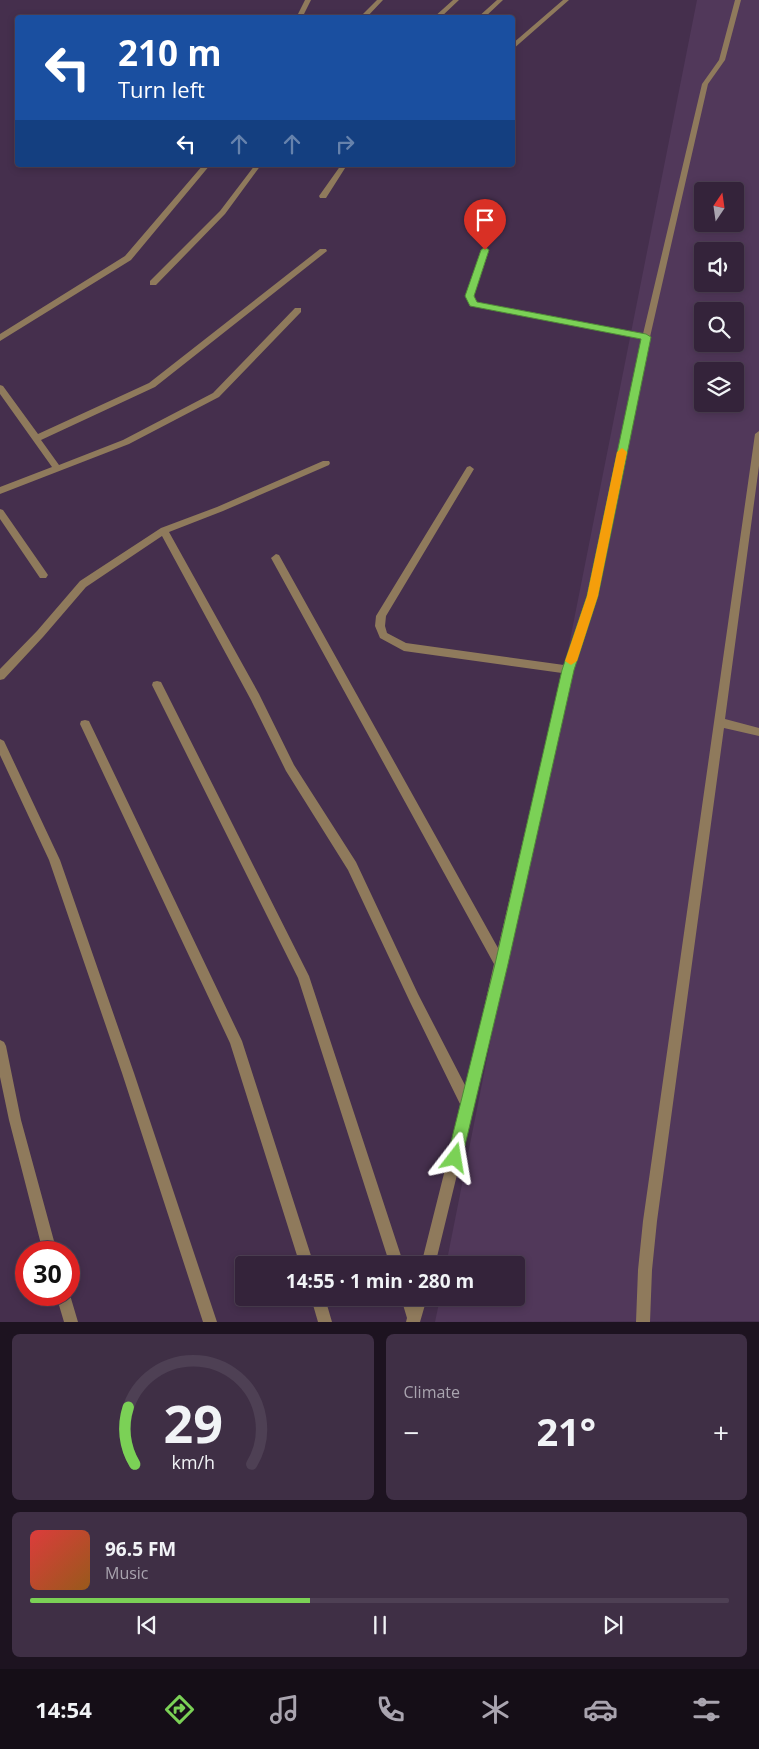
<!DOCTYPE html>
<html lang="en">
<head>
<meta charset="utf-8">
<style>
  body { margin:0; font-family:"Open Sans",sans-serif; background:#3f2f45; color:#f1f3f6; height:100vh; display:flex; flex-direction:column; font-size:19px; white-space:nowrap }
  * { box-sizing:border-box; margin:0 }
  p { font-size:16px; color:#a9a4af }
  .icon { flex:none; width:28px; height:28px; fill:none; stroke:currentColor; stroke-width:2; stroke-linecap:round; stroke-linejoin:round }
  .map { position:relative; height:1322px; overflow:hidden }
  .drawer { display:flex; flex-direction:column; gap:12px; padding:12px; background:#1d1320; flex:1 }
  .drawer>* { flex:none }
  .banner { position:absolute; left:15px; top:15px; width:500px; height:152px; border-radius:5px; box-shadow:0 2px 8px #0003,0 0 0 1px #4e4054; background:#1a4fa0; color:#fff; overflow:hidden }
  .needle { width:32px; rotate:13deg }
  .fabs { position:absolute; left:694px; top:182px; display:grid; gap:10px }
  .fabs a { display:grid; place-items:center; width:50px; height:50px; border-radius:5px; background:#34233a; box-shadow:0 2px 8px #0003,0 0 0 1px #4e4054; font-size:25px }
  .speed { position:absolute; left:15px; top:1241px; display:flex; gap:10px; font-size:25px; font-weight:700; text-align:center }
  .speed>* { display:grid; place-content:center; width:65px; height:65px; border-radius:50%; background:#34233a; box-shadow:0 2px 8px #0003,0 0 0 1px #4e4054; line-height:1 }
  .speed .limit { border:8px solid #d22; background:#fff; color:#111 }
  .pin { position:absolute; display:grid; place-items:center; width:42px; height:42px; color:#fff; margin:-51px -21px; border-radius:50% 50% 50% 0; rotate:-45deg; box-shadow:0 0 5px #0007 }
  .pin .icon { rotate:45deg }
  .me { position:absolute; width:55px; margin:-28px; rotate:14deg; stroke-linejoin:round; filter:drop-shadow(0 0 4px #0008) }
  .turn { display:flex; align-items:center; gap:18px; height:105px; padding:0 20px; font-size:22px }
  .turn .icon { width:65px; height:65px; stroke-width:2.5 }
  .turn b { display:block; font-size:35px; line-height:42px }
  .lanes { display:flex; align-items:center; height:48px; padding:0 20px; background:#0003; justify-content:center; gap:25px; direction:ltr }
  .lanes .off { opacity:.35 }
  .big { font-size:38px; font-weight:700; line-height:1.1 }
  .drawer .widget { flex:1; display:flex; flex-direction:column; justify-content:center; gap:8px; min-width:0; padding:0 18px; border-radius:8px; background:#3f2f45 }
  .drawer .dial { align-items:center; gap:0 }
  .dial svg { height:130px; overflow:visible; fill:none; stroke:#4e4054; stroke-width:7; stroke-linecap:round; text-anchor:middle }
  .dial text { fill:#f1f3f6; stroke:none }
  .song { display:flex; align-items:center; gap:15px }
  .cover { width:60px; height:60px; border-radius:8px; background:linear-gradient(135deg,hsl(0 70% 55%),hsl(30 70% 35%)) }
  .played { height:5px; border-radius:2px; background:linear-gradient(90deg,#7bd156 40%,#4e4054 40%) }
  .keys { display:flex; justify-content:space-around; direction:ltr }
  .heat { display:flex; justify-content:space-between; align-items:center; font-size:28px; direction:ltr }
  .drawer .tiles { flex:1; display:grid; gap:12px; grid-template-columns:1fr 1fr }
  .widget:last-child { grid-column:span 2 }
  .trip { position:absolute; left:235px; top:1256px; width:290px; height:50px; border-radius:5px; background:#34233a; box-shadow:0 2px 8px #0003,0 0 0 1px #4e4054; font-weight:700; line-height:50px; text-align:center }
  .tabs { display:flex; height:80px; justify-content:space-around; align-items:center; background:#150e17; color:#a9a4af }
  .tabs .icon { width:35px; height:35px }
  .tabs .selected { color:#7bd156 }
  .tabs b { font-size:22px; color:#f1f3f6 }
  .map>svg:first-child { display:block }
  .built { fill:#51385a; fill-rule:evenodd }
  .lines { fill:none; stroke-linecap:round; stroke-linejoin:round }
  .lane { fill:#8f7a5c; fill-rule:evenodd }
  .street { fill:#8f7a5c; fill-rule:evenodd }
  .route { fill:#7bd156; stroke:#508838 }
  .slow { fill:#f59e0b }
</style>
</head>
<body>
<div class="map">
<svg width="759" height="1322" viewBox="0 0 759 1322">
  <rect width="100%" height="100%" fill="#452f4d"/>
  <path class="built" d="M697 0H759V1321L435 1322 440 1298H516V1265H446ZM702 191H735V224H702ZM702 251H735V284H702ZM702 311H735V344H702ZM702 371H735V404H702Z"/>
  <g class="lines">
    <path class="lane" d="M759 431V466L725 719 759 728V736L724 728 657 1221 652 1270 650 1322H636L638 1270 643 1221 755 434Z"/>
    <path class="street" d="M305 0H311L302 18H296Z
      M377 0H383L366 18H359Z
      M453 0H459L440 18H433Z
      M497 0H503L484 18H477Z
      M563 0H569L512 50V44Z
      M735 0H741L725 60 708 84 650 337 597 596 573 670 474 1105 435 1265H421L461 1106 410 1002 348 870 286 771 251 700 162 536 86 587 43 637 4 679 0 680V669L37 631 80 581 161 528 217 507 323 461H329L330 463 329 465 223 511 169 532 259 694 294 765 356 862 418 994 466 1087 494 964 271 558 276 554 279 555 498 948 562 673 404 651 380 638 375 626 376 616 467 467 470 466 474 469 386 616 385 626 387 633 406 643 564 665 587 596 642 339 473 306H470L466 296 481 250 485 248 489 250 474 296 476 302 643 334 702 84 719 60Z
      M203 165H210L131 260 0 341V334L125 256Z
      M255 165H261L225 214 156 285H150V281L220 211Z
      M341 165H347L326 198H320L319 196Z
      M320 249H326L327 251 155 387 41 440 59 465 123 440 213 393 295 308H301V312L219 397 129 444 0 494V487L52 467 0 394V385L3 386 38 434 149 383Z
      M0 509 3 510 46 572 48 575 46 578H40L0 519Z
      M157 681 161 682 309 976 404 1265H390L298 978 152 685 153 682Z
      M85 720 89 721 242 1041 314 1265H300L230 1043 80 724 81 721Z
      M0 739 4 741 60 860 134 1073 217 1322H203L122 1073 49 860 0 755Z
      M0 1040 4 1042 6 1046 21 1120 57 1252H43L9 1120 0 1077Z
      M69 1292 70 1295 78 1322H64L56 1295H69Z
      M311 1298H325L332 1322H318Z
      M401 1298H427L420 1322H406L407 1318Z"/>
  </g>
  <path class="route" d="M485 247 489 250 474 296 477 302 646 334 651 337 598 596 574 670 508 964 462 1158 460 1164 455 1166 449 1164 447 1158 495 964 562 670 587 596 641 339 470 306 465 296 481 250Z"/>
  <path class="slow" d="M622 448 627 452 598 596 577 661 571 665 565 661 587 596 617 452Z"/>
</svg>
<div class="fabs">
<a><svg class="needle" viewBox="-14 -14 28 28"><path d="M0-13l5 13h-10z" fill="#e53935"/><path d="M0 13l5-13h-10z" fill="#a9a4af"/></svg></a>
<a><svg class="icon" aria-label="sound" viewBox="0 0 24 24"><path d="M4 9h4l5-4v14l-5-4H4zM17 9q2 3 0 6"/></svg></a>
<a><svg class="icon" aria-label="search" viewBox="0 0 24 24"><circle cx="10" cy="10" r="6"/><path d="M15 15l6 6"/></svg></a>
<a><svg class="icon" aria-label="layers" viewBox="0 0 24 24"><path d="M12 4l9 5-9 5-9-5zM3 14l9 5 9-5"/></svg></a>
</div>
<div class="speed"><div class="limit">30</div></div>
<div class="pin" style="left:485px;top:250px;background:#d93025"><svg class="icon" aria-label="arrive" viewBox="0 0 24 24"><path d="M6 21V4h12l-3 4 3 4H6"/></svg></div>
<svg class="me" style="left:455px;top:1158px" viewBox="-20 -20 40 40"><path d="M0-17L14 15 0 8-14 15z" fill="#7bd156" stroke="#fff" stroke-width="4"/></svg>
<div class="trip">14:55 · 1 min · 280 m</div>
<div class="banner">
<div class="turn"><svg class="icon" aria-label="left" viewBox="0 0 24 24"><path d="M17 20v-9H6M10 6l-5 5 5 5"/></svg><div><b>210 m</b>Turn left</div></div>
<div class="lanes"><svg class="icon" aria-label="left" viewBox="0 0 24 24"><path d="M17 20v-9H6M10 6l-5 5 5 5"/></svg><svg class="icon off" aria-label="ahead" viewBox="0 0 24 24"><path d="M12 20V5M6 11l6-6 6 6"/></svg><svg class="icon off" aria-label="ahead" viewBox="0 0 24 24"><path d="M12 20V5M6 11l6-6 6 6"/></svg><svg class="icon off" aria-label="right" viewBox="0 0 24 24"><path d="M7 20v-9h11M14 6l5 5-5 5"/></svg></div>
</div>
</div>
<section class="drawer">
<div class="tiles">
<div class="widget dial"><svg viewBox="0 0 100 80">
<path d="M14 69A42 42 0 1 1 86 69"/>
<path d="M14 69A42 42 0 0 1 10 34" stroke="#7bd156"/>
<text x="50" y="56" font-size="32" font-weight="700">29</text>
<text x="50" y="72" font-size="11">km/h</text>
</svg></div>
<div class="widget"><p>Climate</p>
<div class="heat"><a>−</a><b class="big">21°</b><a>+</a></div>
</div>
<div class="widget">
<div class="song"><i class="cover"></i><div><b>96.5 FM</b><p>Music</p></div></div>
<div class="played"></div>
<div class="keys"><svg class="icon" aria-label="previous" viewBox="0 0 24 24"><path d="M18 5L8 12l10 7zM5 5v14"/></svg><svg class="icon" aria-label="pause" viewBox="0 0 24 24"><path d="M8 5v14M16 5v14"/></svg><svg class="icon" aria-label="next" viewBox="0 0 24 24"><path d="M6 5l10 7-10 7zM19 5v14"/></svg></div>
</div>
</div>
</section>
<nav class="tabs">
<b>14:54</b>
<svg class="icon selected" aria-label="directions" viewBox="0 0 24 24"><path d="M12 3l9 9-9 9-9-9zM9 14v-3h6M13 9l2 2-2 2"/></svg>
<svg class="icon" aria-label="music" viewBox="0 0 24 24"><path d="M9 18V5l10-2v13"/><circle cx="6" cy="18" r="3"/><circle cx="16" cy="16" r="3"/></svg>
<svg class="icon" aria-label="phone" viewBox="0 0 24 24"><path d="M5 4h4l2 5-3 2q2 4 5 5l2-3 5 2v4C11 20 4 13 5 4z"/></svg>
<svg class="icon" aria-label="climate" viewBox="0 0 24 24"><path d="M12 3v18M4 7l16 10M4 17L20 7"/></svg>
<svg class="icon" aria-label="car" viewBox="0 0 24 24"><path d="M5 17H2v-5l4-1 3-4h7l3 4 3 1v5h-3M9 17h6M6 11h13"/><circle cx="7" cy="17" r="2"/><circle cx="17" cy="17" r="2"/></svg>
<svg class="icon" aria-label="filters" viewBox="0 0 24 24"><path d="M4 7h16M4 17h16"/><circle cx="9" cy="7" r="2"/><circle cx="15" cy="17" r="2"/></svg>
</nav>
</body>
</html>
